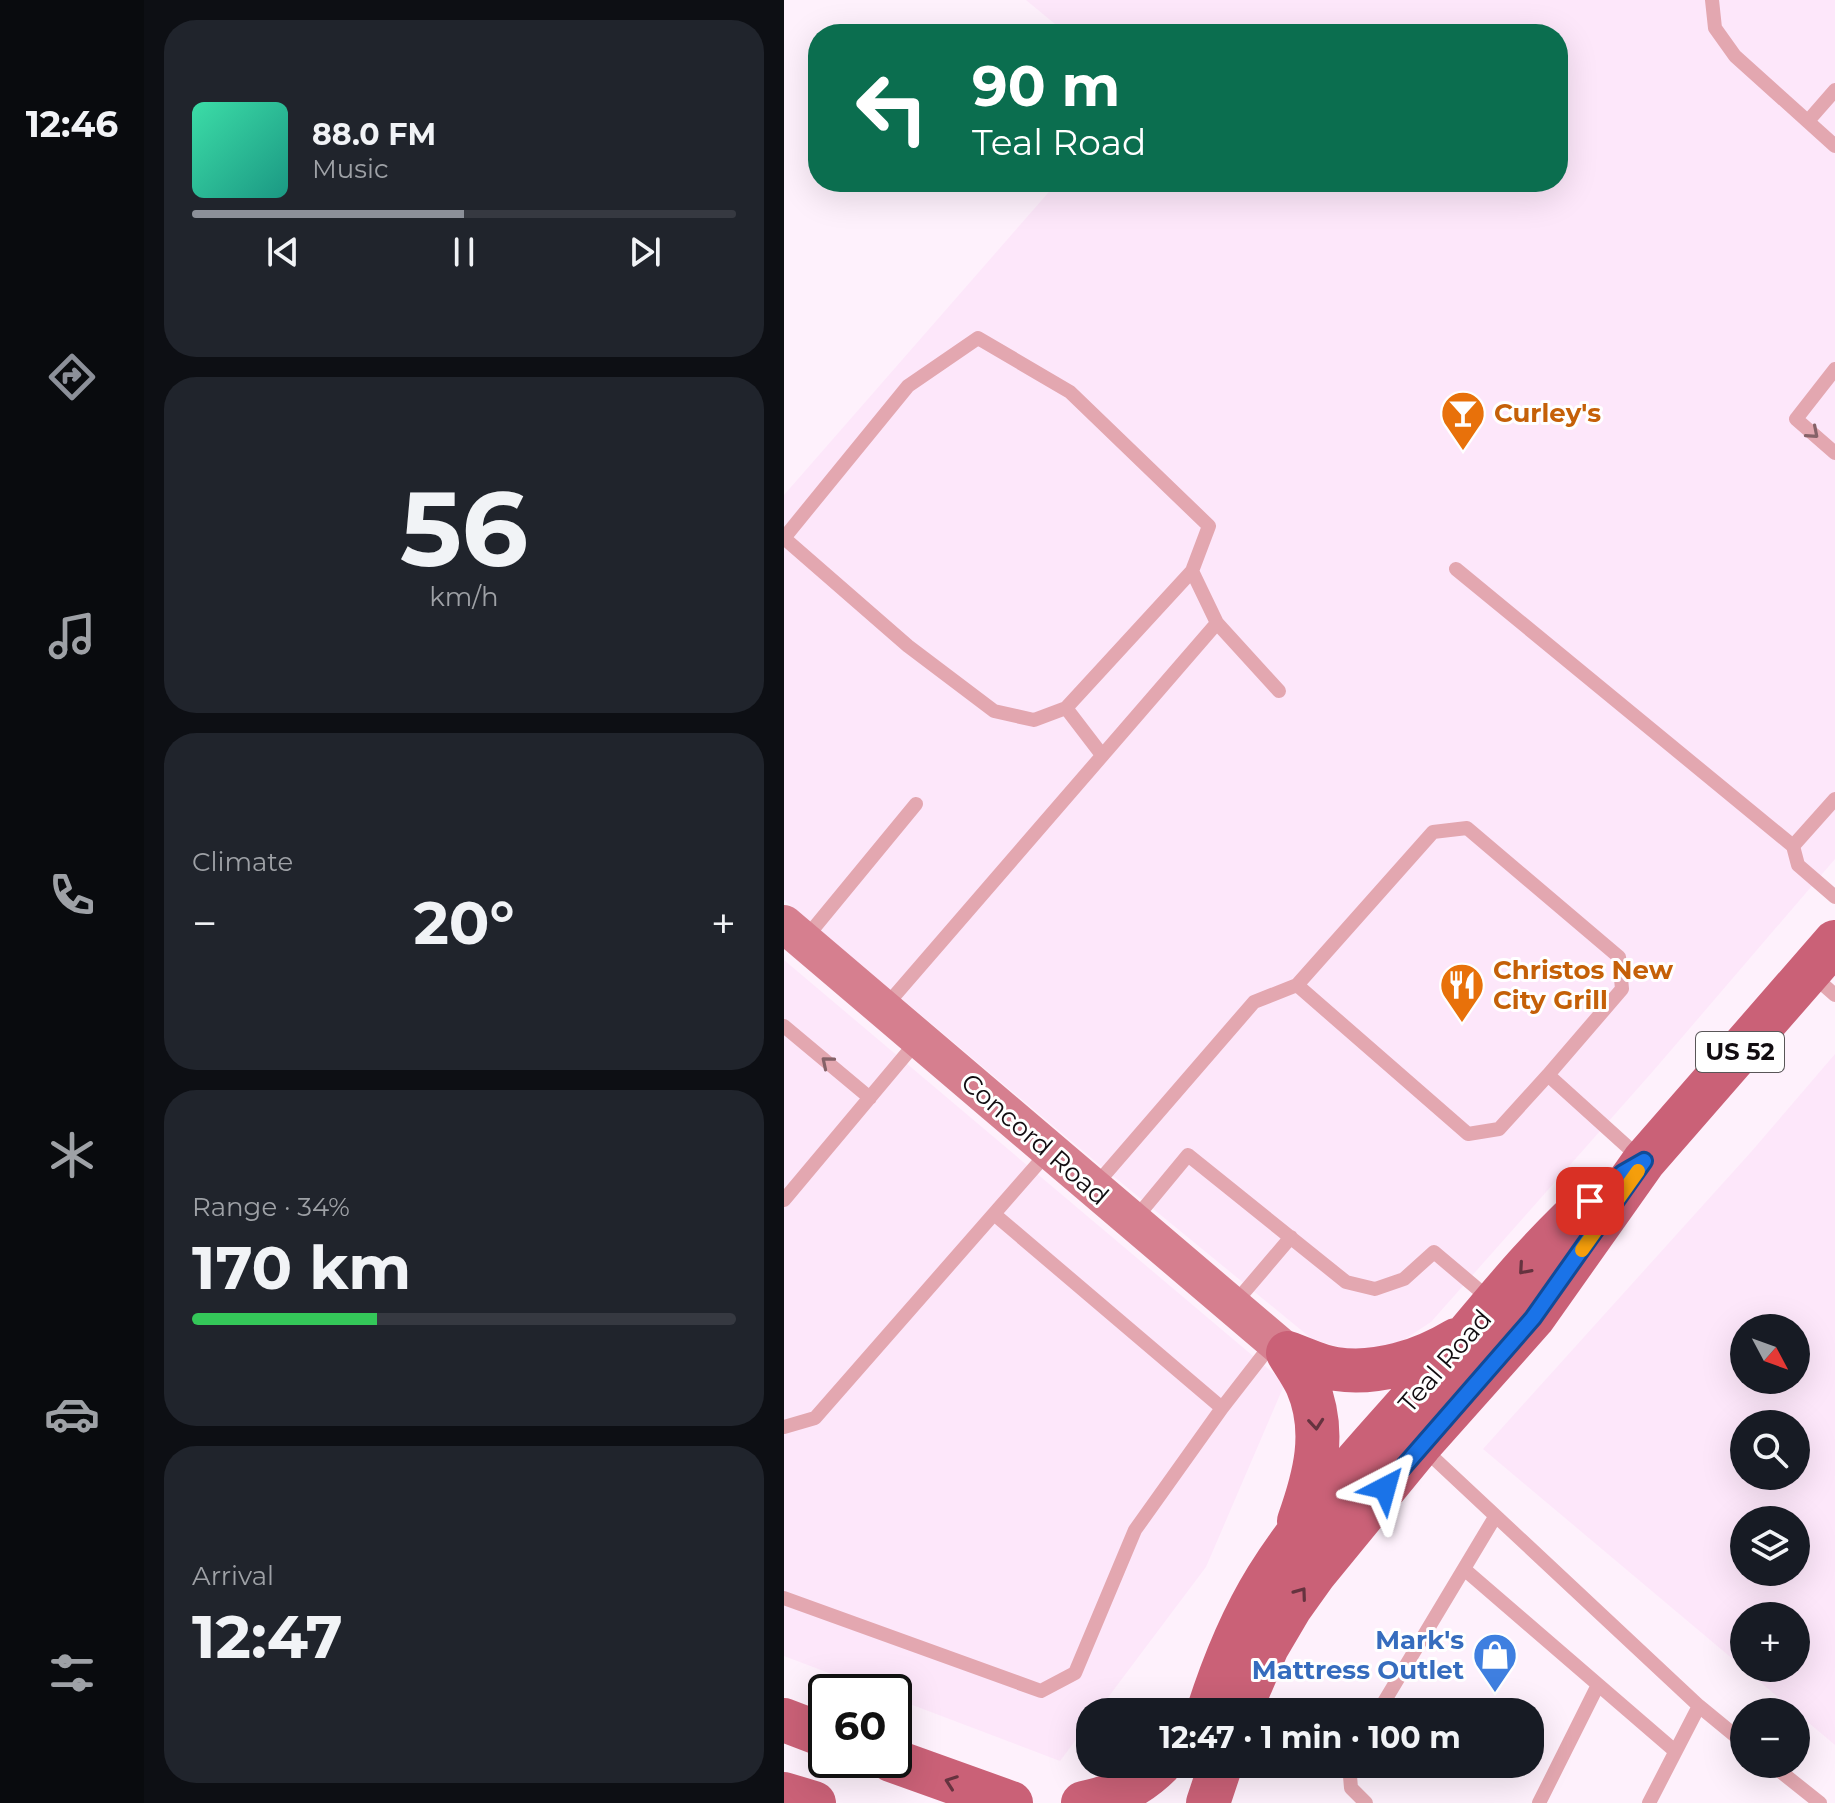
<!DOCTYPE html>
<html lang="en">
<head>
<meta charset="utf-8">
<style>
  body { margin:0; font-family:Montserrat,sans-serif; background:#20242c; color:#f1f3f6; height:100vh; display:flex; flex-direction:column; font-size:30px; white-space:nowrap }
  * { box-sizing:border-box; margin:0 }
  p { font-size:26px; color:#9ea1a6 }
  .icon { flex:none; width:44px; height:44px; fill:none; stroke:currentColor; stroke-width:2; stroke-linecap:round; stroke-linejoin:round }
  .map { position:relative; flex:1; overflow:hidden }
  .sheet { display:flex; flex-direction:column; gap:20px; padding:20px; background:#0d0f14; width:640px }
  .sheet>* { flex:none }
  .banner { position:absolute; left:24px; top:24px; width:760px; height:168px; border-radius:32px; box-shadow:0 8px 32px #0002; background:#0b6e4f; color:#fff; overflow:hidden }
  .needle { width:52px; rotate:131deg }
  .tools { position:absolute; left:946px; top:1314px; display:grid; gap:16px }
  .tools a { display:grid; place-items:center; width:80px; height:80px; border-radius:50%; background:#171b24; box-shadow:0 8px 32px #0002; font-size:40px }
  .speed { position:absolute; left:24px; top:1674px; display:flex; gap:16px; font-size:40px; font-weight:700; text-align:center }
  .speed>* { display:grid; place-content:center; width:104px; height:104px; border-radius:50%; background:#171b24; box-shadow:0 8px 32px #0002; line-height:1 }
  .speed .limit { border:4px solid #111; border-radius:12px; background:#fff; color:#111 }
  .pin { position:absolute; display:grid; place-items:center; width:68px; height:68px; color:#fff; margin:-34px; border-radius:16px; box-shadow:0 4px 12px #0006 }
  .me { position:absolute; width:88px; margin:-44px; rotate:39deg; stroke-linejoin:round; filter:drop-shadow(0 0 6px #0008) }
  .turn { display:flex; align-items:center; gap:28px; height:168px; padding:0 32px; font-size:36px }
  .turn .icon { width:104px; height:104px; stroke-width:2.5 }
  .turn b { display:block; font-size:56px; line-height:68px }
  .big { font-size:60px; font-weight:700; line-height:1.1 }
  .sheet .tile { flex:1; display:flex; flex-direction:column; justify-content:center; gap:12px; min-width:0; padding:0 28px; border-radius:32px; background:#20242c }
  .sheet .dial { align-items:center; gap:0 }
  .dial b { font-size:104px; line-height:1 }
  .song { display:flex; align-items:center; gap:24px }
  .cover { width:96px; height:96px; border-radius:12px; background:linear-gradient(135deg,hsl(160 70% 55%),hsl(170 70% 35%)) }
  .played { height:8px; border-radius:4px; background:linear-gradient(90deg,#8c9099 50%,#363941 50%) }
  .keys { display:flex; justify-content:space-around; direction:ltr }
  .heat { display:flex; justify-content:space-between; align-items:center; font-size:44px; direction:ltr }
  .charge { height:12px; border-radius:6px; background:linear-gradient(90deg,#34c759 34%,#363941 0) }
  .trip { position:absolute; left:292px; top:1698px; width:468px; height:80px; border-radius:32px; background:#171b24; box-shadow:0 8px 32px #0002; font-weight:700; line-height:80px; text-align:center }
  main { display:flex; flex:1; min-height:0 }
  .tabs { display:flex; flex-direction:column; width:144px; justify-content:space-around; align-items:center; background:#090b0e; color:#9ea1a6 }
  .tabs .icon { width:56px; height:56px }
  .tabs .selected { color:#8c9099 }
  .tabs b { font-size:36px; color:#f1f3f6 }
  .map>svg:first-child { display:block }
  .built { fill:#fde7fa; fill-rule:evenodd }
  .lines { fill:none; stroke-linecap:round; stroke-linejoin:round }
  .lane { stroke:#e3a7b0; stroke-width:14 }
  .secondary { stroke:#d67f8f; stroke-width:38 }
  .primary { stroke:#ca6177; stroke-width:44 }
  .oneway { stroke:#856268 }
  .oneway2 { stroke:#65333f }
  .route-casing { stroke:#114b97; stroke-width:20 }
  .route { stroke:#1a73e8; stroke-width:14 }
  .slow { stroke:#f59e0b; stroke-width:14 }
  .labels { text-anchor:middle; stroke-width:6; stroke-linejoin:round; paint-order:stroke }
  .shield { fill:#fff; stroke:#595658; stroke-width:2 }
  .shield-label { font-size:24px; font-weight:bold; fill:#120d11 }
  .food-label { font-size:26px; font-weight:bold; fill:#c56008; stroke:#fff; text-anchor:start }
  .street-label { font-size:26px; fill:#120d11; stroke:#fff }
  .shop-label { font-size:26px; font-weight:bold; fill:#366cbe; stroke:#fff; text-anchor:end }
</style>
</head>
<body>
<main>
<nav class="tabs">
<b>12:46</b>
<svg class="icon selected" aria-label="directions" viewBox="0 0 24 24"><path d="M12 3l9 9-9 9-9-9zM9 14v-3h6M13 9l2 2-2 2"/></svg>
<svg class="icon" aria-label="music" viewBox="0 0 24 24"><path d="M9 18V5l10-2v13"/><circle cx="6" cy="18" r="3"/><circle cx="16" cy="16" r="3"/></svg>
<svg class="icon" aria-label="phone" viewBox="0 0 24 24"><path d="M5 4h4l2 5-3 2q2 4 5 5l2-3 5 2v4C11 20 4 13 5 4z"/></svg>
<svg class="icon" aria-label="climate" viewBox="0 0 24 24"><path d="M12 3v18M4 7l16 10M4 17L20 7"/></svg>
<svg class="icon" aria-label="car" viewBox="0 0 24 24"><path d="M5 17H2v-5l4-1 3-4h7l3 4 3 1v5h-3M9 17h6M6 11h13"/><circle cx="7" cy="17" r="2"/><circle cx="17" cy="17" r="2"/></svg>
<svg class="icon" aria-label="filters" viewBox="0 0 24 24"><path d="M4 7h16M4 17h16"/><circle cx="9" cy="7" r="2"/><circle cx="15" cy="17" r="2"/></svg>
</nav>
<section class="sheet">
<div class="tile">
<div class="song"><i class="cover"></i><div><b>88.0 FM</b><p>Music</p></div></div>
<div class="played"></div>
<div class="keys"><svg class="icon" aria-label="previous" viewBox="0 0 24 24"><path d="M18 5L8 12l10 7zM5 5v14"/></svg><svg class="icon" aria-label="pause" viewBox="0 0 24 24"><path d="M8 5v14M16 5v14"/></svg><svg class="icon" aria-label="next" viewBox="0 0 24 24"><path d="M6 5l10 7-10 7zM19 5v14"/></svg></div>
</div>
<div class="tile dial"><b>56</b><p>km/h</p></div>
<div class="tile"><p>Climate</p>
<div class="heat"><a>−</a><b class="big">20°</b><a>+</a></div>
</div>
<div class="tile"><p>Range · 34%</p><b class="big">170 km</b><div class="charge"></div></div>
<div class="tile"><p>Arrival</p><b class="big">12:47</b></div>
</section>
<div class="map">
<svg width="1051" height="1803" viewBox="0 0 1051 1803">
  <rect width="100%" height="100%" fill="#fef1fc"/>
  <path class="built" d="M242 0H1051V859L870 1070 647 1322 592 1358 528 1339 312 1162 0 900V495L271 185 280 182H774V34H283Z
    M0 960 501 1383 422 1567 313 1712H306V1721L276 1761 110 1698V1692H95L0 1656Z
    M1051 1054V1745L699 1449 967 1152ZM1012 1328V1380H960V1328ZM1012 1424V1476H960V1424ZM1012 1520V1572H960V1520ZM1012 1616V1668H960V1616Z"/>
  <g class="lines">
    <path class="lane" d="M928 0 931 28 951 56 1051 146
      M1024 121 1051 90
      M1051 369 1012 419 1051 453
      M672 569 1009 846
      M408 571 282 708 250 720 210 711 124 646 0 538 124 386 194 338 286 392 425 526 408 571 433 623 495 691
      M282 708 318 755
      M1051 799 1009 846 1014 865 1051 897
      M20 940 132 804
      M1027 974 1051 995
      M513 985 684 1134 715 1129 764 1075
      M99 1009 433 623
      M0 1026 86 1098
      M310 1187 470 1002 513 985 649 832 683 828 835 957 838 989 764 1075 857 1159
      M0 1200 134 1040
      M210 1214 438 1408
      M351 1219 404 1155 562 1282 591 1289 620 1279 650 1252 708 1301
      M450 1304 507 1237
      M0 1427 31 1418 265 1151
      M639 1448 915 1706 960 1743
      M680 1569 891 1751
      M0 1598 257 1691 291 1673 351 1530 438 1408 490 1341
      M594 1712 711 1517
      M565 1764 567 1788 582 1803
      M987 1764 1036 1803
      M755 1803 814 1685
      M865 1803 915 1706"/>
    <path class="secondary" d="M0 924 504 1353"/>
    <path class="primary" d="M504 1353C510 1363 518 1374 523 1385 543 1431 531 1476 515 1521
      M504 1353C519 1358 536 1367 552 1369 593 1375 637 1361 672 1340
      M424 1712C439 1665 457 1620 483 1578 530 1503 598 1434 657 1366 707 1307 755 1246 813 1195
      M455 1712 483 1647 506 1608 531 1573 636 1445 749 1318 860 1161 1051 942
      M0 1720 42 1736
      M107 1760 227 1803
      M0 1794 30 1803
      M299 1803C330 1797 354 1786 376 1764
      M424 1803 437 1764"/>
  </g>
  <defs><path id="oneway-chevron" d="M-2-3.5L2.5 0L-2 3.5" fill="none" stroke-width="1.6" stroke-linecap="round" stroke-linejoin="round" transform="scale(2)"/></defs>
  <g class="oneway">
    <use href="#oneway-chevron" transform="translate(1029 433) rotate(41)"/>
    <use href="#oneway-chevron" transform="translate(43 1062) rotate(-140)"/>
  </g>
  <g class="oneway2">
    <use href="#oneway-chevron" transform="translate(740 1269) rotate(131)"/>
    <use href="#oneway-chevron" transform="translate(532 1424) rotate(85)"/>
    <use href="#oneway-chevron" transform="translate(517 1593) rotate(-54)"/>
    <use href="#oneway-chevron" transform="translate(167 1782) rotate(-160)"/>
  </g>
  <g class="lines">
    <g class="route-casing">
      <path id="route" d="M601 1488 749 1318 860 1161 839 1173 806 1201"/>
    </g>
    <use href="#route" class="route"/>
    <path class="slow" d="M798 1250 854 1171"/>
  </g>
  <defs>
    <g id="bar-pin" transform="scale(2.3)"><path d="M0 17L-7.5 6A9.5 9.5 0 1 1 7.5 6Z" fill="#e8710a" stroke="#fff"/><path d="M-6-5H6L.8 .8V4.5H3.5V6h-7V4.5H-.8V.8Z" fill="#fff"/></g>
    <g id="restaurant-pin" transform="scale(2.3)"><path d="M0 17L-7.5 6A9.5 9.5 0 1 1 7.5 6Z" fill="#e8710a" stroke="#fff"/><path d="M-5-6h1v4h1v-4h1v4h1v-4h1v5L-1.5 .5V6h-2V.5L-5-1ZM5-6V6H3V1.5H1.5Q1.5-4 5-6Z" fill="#fff"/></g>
    <g id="shop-pin" transform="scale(2.3)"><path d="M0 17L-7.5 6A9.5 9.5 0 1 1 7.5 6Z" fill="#3f7fe0" stroke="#fff"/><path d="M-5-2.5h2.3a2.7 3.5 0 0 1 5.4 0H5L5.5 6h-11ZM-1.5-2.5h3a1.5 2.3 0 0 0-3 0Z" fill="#fff"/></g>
  </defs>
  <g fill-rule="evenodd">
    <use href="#bar-pin" x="679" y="413"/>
    <use href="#restaurant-pin" x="678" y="985"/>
    <use href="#shop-pin" x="711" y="1655"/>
  </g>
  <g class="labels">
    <rect class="shield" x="912" y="1032" width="88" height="40" rx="6"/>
    <g class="shield-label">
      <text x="956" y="1060">US 52</text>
    </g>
    <g class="food-label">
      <text x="710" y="422">Curley's</text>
      <text x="709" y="979">Christos New<tspan x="709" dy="30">City Grill</tspan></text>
    </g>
    <g class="street-label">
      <text transform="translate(251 1139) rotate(41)" y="9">Concord Road</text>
      <text transform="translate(661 1361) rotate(-49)" y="9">Teal Road</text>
    </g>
    <g class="shop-label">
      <text x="680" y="1649">Mark's<tspan x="680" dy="30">Mattress Outlet</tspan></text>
    </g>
  </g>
</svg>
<div class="tools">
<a><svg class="needle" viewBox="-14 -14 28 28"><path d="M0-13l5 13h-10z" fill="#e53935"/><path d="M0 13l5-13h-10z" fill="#9ea1a6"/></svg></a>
<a><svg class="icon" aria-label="search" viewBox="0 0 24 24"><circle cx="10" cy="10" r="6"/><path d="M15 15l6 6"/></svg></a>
<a><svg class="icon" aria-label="layers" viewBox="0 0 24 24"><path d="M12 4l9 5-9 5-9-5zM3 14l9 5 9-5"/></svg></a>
<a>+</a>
<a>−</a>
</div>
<div class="speed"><div class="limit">60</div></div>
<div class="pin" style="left:806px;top:1201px;background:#d93025"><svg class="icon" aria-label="arrive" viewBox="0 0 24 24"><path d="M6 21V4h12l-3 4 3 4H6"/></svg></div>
<svg class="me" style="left:601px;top:1488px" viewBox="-20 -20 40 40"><path d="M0-17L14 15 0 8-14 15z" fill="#1a73e8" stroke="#fff" stroke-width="4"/></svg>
<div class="trip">12:47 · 1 min · 100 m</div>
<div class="banner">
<div class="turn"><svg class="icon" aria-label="left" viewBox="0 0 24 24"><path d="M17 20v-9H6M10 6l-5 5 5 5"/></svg><div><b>90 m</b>Teal Road</div></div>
</div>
</div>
</main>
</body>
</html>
